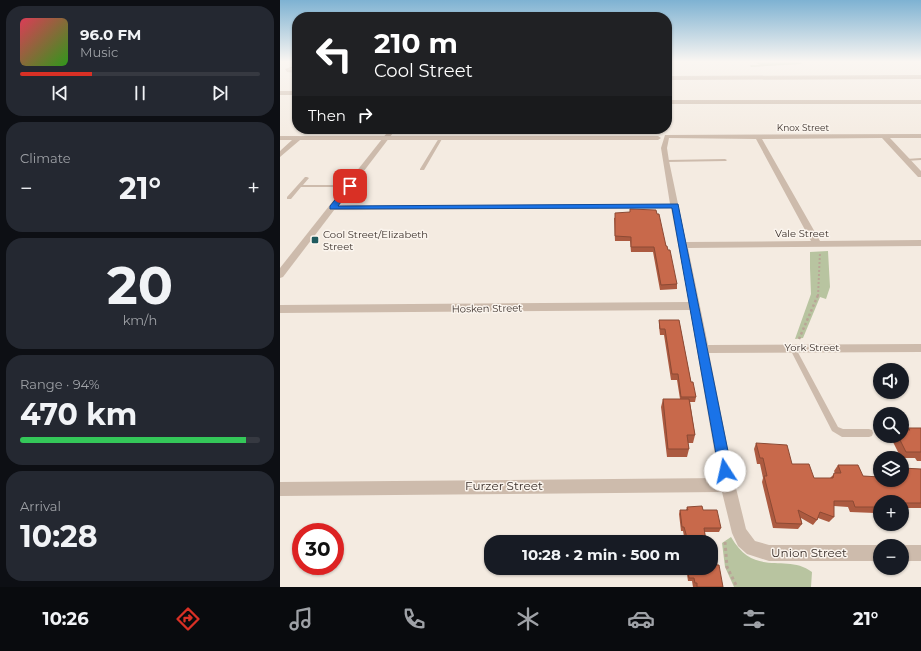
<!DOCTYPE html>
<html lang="en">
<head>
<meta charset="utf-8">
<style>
  body { margin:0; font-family:Montserrat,sans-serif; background:#242831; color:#f1f3f6; height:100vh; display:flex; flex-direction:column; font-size:15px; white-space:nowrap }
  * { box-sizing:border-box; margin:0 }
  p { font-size:13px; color:#9ea1a6 }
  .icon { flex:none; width:22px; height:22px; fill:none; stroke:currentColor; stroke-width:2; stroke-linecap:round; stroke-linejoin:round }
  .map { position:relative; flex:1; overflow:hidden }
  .drawer { display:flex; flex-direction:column; gap:6px; padding:6px; background:#0d0f14; width:280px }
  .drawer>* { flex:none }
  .top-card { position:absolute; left:12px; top:12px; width:380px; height:122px; border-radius:16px; box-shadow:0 1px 3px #0004; background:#202124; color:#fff; overflow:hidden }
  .buttons { position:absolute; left:593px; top:363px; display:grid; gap:8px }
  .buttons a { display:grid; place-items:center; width:36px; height:36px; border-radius:50%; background:#171b24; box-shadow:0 1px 3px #0004; font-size:20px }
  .speed { position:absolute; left:12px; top:523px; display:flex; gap:8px; font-size:20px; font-weight:700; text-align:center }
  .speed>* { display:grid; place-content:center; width:52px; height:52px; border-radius:50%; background:#171b24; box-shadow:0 1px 3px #0004; line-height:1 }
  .speed .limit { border:6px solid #d22; background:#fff; color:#111 }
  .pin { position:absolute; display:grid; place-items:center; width:34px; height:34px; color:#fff; margin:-17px; border-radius:8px; box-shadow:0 2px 6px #0006 }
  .me { position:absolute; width:44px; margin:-22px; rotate:350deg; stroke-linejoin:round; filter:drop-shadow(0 0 3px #0008) }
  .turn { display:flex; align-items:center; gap:14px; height:84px; padding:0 16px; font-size:18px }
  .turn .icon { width:52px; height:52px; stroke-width:2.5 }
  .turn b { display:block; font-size:28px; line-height:34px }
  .then { display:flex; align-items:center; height:38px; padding:0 16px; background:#0003; gap:8px; font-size:15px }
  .big { font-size:30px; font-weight:700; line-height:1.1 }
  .drawer .widget { flex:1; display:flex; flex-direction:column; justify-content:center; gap:6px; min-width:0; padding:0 14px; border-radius:16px; background:#242831 }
  .drawer .dial { align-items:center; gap:0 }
  .dial b { font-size:52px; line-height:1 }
  .song { display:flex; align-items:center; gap:12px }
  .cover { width:48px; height:48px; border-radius:6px; background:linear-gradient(135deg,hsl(350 70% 55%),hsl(110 70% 35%)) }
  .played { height:4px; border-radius:2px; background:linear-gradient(90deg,#d93025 30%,#363941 30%) }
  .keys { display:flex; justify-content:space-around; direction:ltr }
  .heat { display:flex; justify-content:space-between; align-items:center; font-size:22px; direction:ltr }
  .charge { height:6px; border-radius:3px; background:linear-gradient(90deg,#34c759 94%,#363941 0) }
  .trip { position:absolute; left:204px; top:535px; width:234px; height:40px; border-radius:16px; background:#171b24; box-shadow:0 1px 3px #0004; font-weight:700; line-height:40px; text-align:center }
  .tabs { display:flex; height:64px; justify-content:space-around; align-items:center; background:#090b0e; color:#9ea1a6 }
  .tabs .icon { width:28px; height:28px }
  .tabs .on { color:#d93025 }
  .tabs b { font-size:18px; color:#f1f3f6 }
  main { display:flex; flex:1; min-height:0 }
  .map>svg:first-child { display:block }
  .green { fill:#b8c4a0 }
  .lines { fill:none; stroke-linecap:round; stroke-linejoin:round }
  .path-far2 { stroke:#b9a596; stroke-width:2; stroke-dasharray:2 2; stroke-linecap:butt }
  .path-far1 { stroke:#b9a596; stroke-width:2.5; stroke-dasharray:2.5 2.5; stroke-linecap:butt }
  .path { stroke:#b9a596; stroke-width:3; stroke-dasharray:3 3; stroke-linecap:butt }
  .service { fill:#cdbbac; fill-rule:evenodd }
  .minor { fill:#cdbbac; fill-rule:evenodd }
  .tertiary { fill:#cdbbac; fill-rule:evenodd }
  .wall { fill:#ac5a40 }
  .building { fill:#c8694b; stroke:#8c4a34 }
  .route { fill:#1a73e8; stroke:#114b97 }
  .poi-dot { fill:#1f5a5e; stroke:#fbf5ee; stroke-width:1.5 }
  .labels { text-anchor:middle; stroke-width:3; stroke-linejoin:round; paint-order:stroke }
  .far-street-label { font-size:9px; fill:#3b302b; stroke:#fbf5ee }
  .street-label { font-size:10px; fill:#3b302b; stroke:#fbf5ee }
  .poi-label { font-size:10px; fill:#3b302b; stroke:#fbf5ee; text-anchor:start }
  .near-street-label { font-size:12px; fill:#3b302b; stroke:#fbf5ee }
</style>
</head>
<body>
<main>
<section class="drawer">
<div class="widget">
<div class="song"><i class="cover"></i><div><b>96.0 FM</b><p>Music</p></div></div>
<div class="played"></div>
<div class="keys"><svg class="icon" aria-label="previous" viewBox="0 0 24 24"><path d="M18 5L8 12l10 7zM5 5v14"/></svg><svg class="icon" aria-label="pause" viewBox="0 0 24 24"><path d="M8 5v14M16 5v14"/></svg><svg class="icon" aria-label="next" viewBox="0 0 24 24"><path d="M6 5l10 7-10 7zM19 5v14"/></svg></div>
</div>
<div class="widget"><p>Climate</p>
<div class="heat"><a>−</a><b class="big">21°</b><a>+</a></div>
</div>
<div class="widget dial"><b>20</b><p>km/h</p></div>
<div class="widget"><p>Range · 94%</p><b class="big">470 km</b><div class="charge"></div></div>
<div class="widget"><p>Arrival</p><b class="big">10:28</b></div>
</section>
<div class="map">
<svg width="641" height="587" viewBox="0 0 641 587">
  <rect width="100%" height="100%" fill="#f4ebe1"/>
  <path class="green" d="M472 61H515L523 64 471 67 470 65H480Z
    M548 251 550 287 546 299 540 297 523 338 515 339 531 294 530 268V252Z
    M451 537C475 579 506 552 532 572L531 587H454L445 567 442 543Z"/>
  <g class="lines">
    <path class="path-far2" d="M538 296 540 252"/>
    <path class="path-far1" d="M519 339 538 295"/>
    <path class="path" d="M445 542 447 567 457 587"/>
    <path class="service" d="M17 65V67L8 69 17 71V73L7 72 5 69Z
      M159 138 162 139 144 170H140V169Z
      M641 158V160L626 161 624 160 626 159Z
      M445 159 447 160 446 161 386 162 384 161 386 160Z
      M25 177H27L29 178 23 185H70L72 186 70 187H21L11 199H7V197Z
      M512 344 514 345 558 427 563 429H589L592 430 593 433 592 436 589 437H562L552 431 509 347 510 345Z"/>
    <path class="minor" d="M641 75V79L387 80V76Z
      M0 91H17V95H0Z
      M387 100H641V104H387Z
      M641 134V138H610L641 171V177H638L602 138 482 139 540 241 641 240V246L408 248 428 345 641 344V352L429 353 455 484 466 529 475 541 489 545H600L602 546H600V561H489L467 554 458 546 452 533 442 492 0 496V482L439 478 410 310 0 313V305L409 302 391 208 53 210H50V206L390 204 381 148 385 135ZM389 138 476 139 531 241 406 242 389 161 387 148Z
      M0 136H378L381 138 378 140H20L0 157V151L12 140H0Z
      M622 545H641V561H622V546H620Z"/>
    <path class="tertiary" d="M110 129H116L3 277 0 278V268Z"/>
  </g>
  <path class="wall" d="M350 209 377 214 386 246 388 250 397 284V289L380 290 373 252H351L350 241H335L334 218 350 212Z
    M379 320H399L411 382 416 397 415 402H410L415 435 413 443H408L409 449 407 457H387L381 407 383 399H400L397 380H391L384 335H380L379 326Z
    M628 428H641V461H637L635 458H621L610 436H622Z
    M476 443 512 464 534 478H550L555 473 554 471 558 465 583 476 622 480 641 470V508H626L627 511 622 516V502H600V516H597L595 513 570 512 568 507 554 506V517L549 522 538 518 537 520 533 525 521 518 522 524 518 529 493 528 482 482 483 478 480 464H477L474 449Z
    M407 507 423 510 441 528 439 532H425L426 542H405L403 531H401L399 514 400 510H406Z
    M437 565 443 587H413L412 581H408L406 568H431Z"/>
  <path class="building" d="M350 209 376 210 377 214H379L386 246H387L388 250H390L397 284 381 285 374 247H351V237L335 236V213L350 212Z
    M379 320H399L411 382H413L416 397H401L398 374H392L385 329H380Z
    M383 399H409L415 435H407L409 449H388Z
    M628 428H641V452H626L618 436H622V430H630Z
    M476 443 507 445 512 464H529L534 478H553L554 473H561L558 465H578L583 476 600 477V480H622V468L641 469V503H623L627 511H622V502H600V507H575L573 501H554V517L540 512 537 520 518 510 522 524 496 523 484 476H487L483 458H480Z
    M422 506 423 510H437L441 528H424L426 542H407L406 534 404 527H402L400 510H408L407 507Z
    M431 547H434L437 565H439L443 587H417V583H415L414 578H409L407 568H431Z"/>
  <linearGradient id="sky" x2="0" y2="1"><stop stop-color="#7eb2d2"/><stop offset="0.43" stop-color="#faf6f2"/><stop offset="1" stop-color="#faf6f2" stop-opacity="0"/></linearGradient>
  <rect width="641" height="143" fill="url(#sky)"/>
  <path class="route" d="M70 184 73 186 58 206 398 204 452 471 450 475 445 477 441 475 439 471 392 208 50 209V206L67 185Z"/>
  <rect class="poi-dot" x="31" y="236" width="8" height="8" rx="2"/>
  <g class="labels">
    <g class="far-street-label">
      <text x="523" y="131">Knox Street</text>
    </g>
    <g class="street-label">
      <text x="522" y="237">Vale Street</text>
      <text transform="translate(207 308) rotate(-1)" y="4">Hosken Street</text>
      <text x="532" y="351">York Street</text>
    </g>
    <g class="poi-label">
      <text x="43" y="238">Cool Street/Elizabeth<tspan x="43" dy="12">Street</tspan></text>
    </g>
    <g class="near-street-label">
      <text x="224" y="490">Furzer Street</text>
      <text x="529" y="557">Union Street</text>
    </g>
  </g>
</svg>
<div class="buttons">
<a><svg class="icon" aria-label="sound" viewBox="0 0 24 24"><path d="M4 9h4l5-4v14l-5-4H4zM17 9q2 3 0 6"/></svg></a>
<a><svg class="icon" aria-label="search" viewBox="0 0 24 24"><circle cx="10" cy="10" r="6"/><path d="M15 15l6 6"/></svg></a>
<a><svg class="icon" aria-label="layers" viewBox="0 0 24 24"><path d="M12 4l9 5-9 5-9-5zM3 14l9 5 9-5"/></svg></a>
<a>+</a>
<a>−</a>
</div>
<div class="speed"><div class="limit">30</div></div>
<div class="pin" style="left:70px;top:186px;background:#d93025"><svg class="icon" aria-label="arrive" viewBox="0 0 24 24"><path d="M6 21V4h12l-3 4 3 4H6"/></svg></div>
<svg class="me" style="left:445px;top:471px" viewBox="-20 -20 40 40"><circle r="19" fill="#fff"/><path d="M0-13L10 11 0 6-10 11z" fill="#1a73e8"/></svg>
<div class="trip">10:28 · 2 min · 500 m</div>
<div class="top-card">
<div class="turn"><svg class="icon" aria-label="left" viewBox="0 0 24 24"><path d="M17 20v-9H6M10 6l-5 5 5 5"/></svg><div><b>210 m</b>Cool Street</div></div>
<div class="then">Then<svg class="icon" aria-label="right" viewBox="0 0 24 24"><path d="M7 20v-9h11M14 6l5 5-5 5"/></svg></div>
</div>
</div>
</main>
<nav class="tabs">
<b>10:26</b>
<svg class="icon on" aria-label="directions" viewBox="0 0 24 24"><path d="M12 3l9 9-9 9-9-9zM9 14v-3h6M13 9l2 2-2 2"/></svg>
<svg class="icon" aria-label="music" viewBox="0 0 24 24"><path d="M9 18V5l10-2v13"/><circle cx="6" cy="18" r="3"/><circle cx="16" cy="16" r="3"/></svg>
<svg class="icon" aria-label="phone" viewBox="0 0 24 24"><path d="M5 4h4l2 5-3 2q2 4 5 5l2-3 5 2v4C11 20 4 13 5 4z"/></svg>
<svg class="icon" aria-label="climate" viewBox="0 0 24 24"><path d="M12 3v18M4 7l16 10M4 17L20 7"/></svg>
<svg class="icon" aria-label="car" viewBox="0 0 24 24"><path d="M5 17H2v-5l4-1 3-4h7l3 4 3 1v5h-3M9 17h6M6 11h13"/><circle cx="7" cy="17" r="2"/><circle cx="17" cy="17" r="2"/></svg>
<svg class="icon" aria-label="filters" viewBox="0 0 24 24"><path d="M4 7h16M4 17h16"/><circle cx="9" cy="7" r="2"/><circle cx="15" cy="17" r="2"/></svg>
<b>21°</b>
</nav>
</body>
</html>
